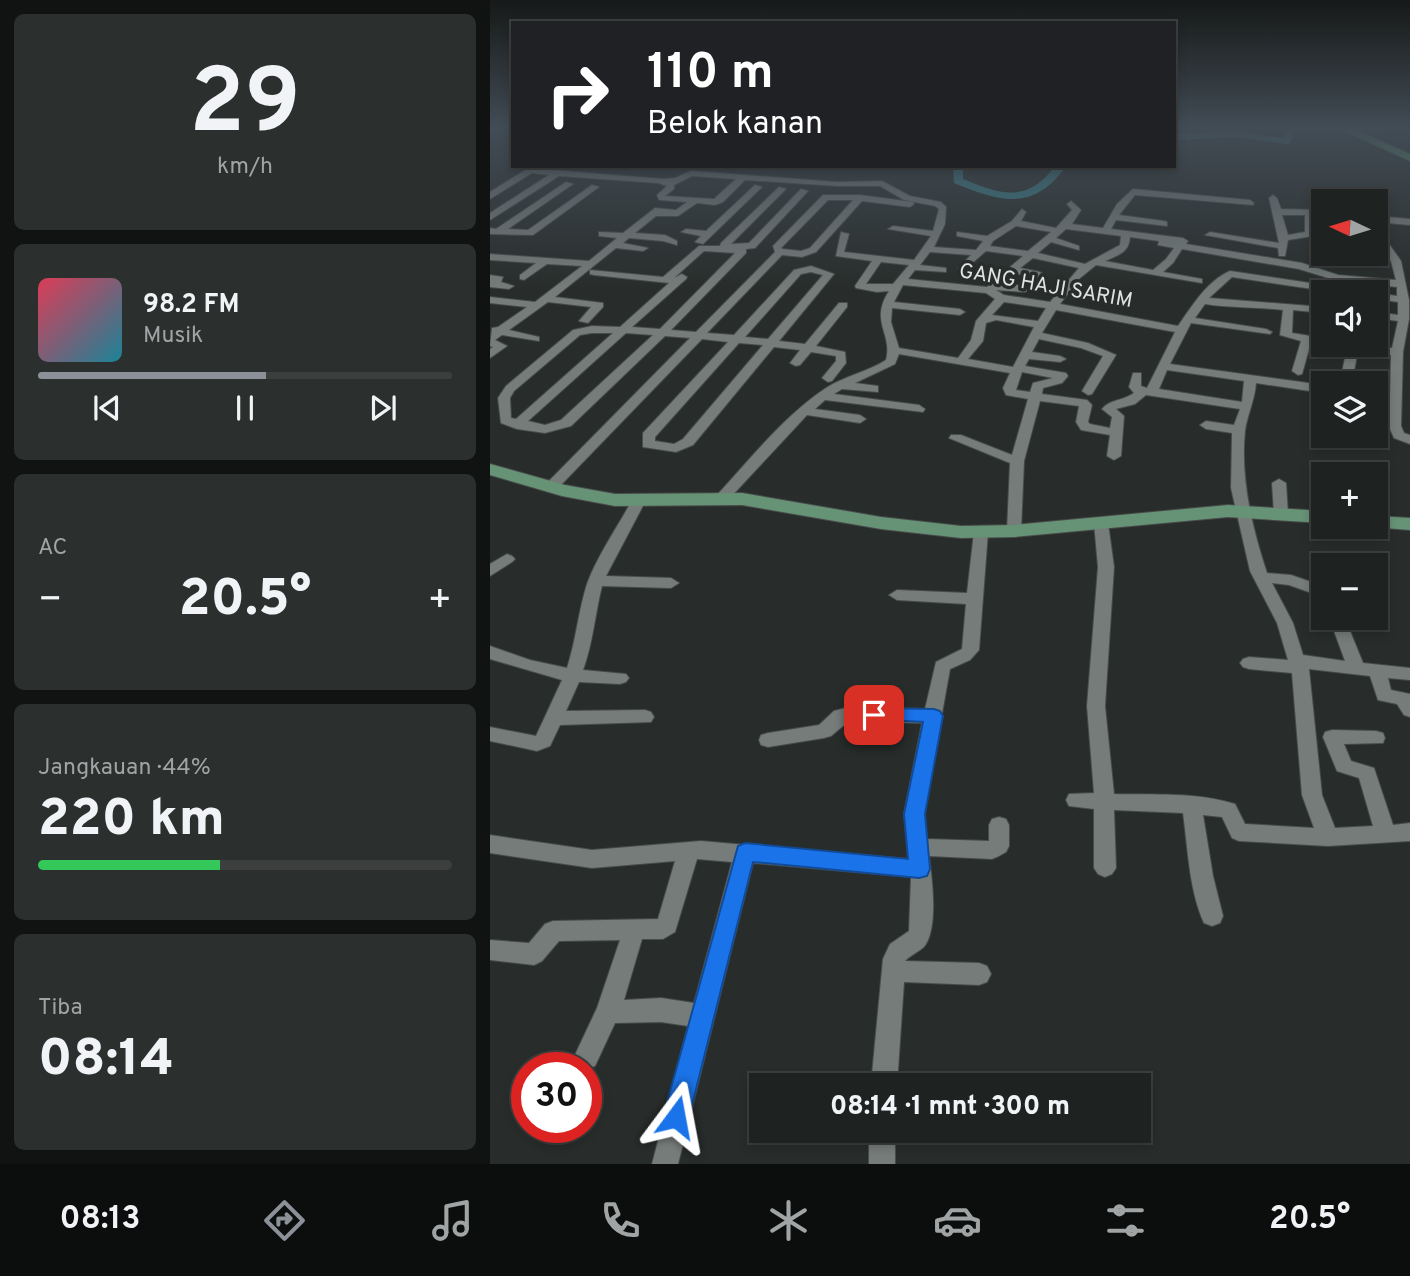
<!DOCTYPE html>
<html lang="id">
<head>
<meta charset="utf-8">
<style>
  body { margin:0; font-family:Overpass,sans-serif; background:#2b2f2d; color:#f1f3f6; height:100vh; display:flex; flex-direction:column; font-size:26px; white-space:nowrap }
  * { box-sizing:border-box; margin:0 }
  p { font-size:23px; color:#a1a4a5 }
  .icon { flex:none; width:38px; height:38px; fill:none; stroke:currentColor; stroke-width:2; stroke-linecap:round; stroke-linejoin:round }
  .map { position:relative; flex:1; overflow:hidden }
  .side { display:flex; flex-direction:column; gap:14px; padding:14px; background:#101312; width:490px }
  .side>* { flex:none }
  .guide { position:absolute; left:21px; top:21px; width:665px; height:147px; border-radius:0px; box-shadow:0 4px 10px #0003,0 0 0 2px #3c3f3e; background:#202124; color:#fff; overflow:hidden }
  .needle { width:46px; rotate:274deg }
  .controls { position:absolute; left:821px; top:189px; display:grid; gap:14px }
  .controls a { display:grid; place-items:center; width:77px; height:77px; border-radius:0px; background:#1e2220; box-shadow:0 4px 10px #0003,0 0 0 2px #3c3f3e; font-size:35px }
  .speed { position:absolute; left:21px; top:1052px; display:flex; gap:14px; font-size:35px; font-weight:700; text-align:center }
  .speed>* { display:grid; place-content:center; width:91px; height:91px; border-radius:50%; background:#1e2220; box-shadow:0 4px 10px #0003,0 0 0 2px #3c3f3e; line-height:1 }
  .speed .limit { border:10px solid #d22; background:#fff; color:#111 }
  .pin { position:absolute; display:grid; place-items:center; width:60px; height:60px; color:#fff; margin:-30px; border-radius:14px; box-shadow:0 4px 10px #0006 }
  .me { position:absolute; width:77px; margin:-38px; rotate:13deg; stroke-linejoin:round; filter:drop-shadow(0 0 5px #0008) }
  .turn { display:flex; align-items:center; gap:24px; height:147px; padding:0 21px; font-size:32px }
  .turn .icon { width:91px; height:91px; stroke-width:2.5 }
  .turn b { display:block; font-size:49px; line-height:60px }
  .big { font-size:52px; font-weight:800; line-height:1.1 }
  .side .widget { flex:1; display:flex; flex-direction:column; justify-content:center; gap:10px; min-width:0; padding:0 24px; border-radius:10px; background:#2b2f2d }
  .side .dial { align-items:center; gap:0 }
  .dial b { font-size:91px; line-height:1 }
  .song { display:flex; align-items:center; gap:21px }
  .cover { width:84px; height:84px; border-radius:10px; background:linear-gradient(135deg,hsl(350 70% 55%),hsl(190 70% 35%)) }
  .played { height:7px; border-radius:4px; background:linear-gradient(90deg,#8c9099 55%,#3c3f3e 55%) }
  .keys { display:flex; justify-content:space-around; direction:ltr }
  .heat { display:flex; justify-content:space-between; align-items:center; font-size:38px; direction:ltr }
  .charge { height:10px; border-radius:5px; background:linear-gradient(90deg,#34c759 44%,#3c3f3e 0) }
  .trip { position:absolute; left:259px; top:1073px; width:402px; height:70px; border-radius:0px; background:#1e2220; box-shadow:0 4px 10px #0003,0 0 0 2px #3c3f3e; font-weight:800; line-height:70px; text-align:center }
  .tabs { display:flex; height:112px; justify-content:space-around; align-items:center; background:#0c0e0d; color:#a1a4a5 }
  .tabs .icon { width:49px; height:49px }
  .tabs .on { color:#8c9099 }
  .tabs b { font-size:32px; color:#f1f3f6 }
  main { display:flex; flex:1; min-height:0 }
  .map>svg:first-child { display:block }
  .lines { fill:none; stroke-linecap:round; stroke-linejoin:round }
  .river { fill:#367f8a; fill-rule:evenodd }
  .minor-casing { stroke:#474b4a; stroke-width:2 }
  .major-casing { stroke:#474b4a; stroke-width:2 }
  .highway-casing { stroke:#474b4a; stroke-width:2 }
  .minor { fill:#767c7a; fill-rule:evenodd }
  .major { fill:#669275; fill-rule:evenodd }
  .highway { fill:#5ba071; fill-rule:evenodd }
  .route { fill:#1a73e8; stroke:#114b97; stroke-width:2 }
  .labels { text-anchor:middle; stroke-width:7; stroke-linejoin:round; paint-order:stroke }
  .far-street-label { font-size:21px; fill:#e0e3e2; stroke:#282d2b }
</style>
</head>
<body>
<main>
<section class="side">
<div class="widget dial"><b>29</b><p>km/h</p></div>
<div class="widget">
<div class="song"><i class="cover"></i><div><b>98.2 FM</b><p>Musik</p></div></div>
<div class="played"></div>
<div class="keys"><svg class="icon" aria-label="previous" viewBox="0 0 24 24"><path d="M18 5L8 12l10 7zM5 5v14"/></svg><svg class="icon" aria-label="pause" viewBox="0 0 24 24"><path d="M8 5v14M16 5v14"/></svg><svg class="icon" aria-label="next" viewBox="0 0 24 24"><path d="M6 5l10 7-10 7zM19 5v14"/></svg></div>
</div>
<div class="widget"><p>AC</p>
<div class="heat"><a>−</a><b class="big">20.5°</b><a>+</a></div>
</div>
<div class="widget"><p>Jangkauan · 44%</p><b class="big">220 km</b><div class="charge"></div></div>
<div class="widget"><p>Tiba</p><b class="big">08:14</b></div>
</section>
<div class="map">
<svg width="920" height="1164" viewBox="0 0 920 1164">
  <rect width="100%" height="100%" fill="#282d2b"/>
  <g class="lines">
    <path class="river" d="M806 127H899L894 130H819L804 133 800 143 796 144 748 137 684 140V134L748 131 792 138 797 129Z
      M463 166H473V179C511 195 538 203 565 166H576C544 212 510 202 464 183Z
      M632 166H643L638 169Z"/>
    <g class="minor-casing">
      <path id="minor" d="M42 166H52L49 169 173 179 185 178 201 171 347 182 392 181 420 196 451 202 456 207 455 224 444 247 486 250 493 241 467 236V232L497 236 522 221 532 209 536 212 531 221 566 228 582 210 577 204 581 201 591 210 582 224 613 228 627 204 643 189 760 200 764 203 763 205 645 195 629 215 674 221 677 222V226L626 220 621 229 693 238 698 241 696 244 812 263 848 275 906 280 901 261 886 238V229L889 230 911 261 919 300V319L913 352 911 426 914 433 920 435V444L904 438 900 429 886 426V418L899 421V404L886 402V394L900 396 901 355 868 350 862 382H850L857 348 854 345 902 348 908 321 886 318V312L908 315V302L886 299V293L907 296V287L848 281 809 269 692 249 683 263 673 272 712 279V283L606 265 590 278 570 304 688 326C702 306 717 281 740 271L860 289 865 292H843L742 277 719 298 833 307V313L803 310 802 333 833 338V344L821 342 812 374 808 375 802 371 811 341 790 335 793 310C767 307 740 308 715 304L705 318 776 329 782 332 780 334 701 323 680 364 833 385V393L766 383C765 400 757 415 755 431 750 478 762 528 777 573L801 575 833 586V597L799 585 782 583 803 623 813 655 855 661 844 631 852 625 860 631 873 663 920 668V680L898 678 901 690 920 694V717L914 715 907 704 888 700 880 676 819 669 832 795 845 828 883 826 869 778 847 771 833 737 835 732 842 730 886 731 893 733 895 738 893 743 854 744 861 761 884 768 903 825 920 823V841L838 846 749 841 742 838 732 817 713 815 723 876 733 916 730 923 722 926 714 923C699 890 698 849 693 813L624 810 626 868 622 874 615 877 608 874 604 868V809L579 806 576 800 579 794 604 793 597 706 608 567 604 523 611 519 618 523 624 567 615 706 624 794C663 795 708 792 745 804L755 824 824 828 812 795 802 673 759 669 753 667 750 663 753 659 759 657 798 660 787 623 760 571 741 488 742 433 716 429 710 425 716 421 744 425 750 409 656 395 645 404 626 409 634 416 631 456 624 460 617 456 620 435 591 430 586 422 589 406 550 401 534 461 531 531 524 535 517 531 520 463 459 438 461 435H471L522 455 538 399 516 395 513 388 520 373 409 354 405 364 365 383 388 386V392L352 389 344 394 429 405 435 409 433 412 335 400 325 409 370 415 376 419 370 423 317 415 237 501H227L225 498 227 495C261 458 294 416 336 388 355 376 377 372 396 360 403 333 379 322 399 291L387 292 366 288 365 286 382 261 346 256 351 232 359 234 354 252 424 260 441 236 398 229 403 226 443 231 449 209 445 206 414 200 390 186H347L255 180 233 202 225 205 207 203 188 216H166L145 233 175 235 187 241V245L173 241 139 238 133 243 158 248 153 251 126 248 65 297 113 303V307L98 323 89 321 101 307 58 302 19 330 49 337V341L12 335 5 340 17 346 0 358V349L3 347 0 346 2 328 8 327 37 307 0 303V297L45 302 92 266 57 264 34 280 30 279V275L46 263 0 260V254L99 261 127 238 109 236V232L133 233 165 208 186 210 197 202 169 200 167 195 177 186 168 183 69 176 0 220V213L59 175 42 173 0 199V192ZM202 176 246 179 224 199 175 196 184 189V185ZM526 226 561 232 538 251 500 246 503 241ZM576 229 631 236 630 245 595 264 548 253 561 242 589 250V246L566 238ZM640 237 669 241 668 245 684 248 676 259 663 270 615 261C628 255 639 253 640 237ZM496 251 533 256 497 287 418 279 425 270 456 272V268L430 265 440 252 481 255 468 268 473 271ZM543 258 589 268 560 302 514 295 506 290 535 292 556 280V276L550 272 530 268ZM391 262 419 265 403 284H376ZM524 273 543 277 545 278 533 286 513 283ZM413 285 496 293 505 299 486 321 481 340 468 358 409 348 401 322 402 308 470 315 475 312 470 309 404 302ZM514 302 556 308 548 321 502 315ZM566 310 685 332 657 388 651 386V373H643L639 387 644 393C633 401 620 399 612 409L622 417 620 428 600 424 598 422 602 405 597 400 552 394 553 388 572 383 578 376 576 373 535 366 539 359 570 362 576 359 570 356 542 352 549 339 591 348 613 356 592 391 598 395 602 394 626 355 598 343 552 333ZM506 320 544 327 523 367 478 359 493 341 496 323ZM677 370 754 381 752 402 669 389ZM532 372 563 378 543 383 540 392 526 390Z
        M76 182 83 184 18 229 38 230 102 185 109 187 43 235 0 234V228L6 229Z
        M265 185 272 187 213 244 205 242 211 236 191 232 196 229 216 231Z
        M289 187 296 189 241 244 259 243 311 189 318 191 265 248 256 249V253L181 330 206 332 285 252 283 246 333 195H370L423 202 424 204 420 207 372 201 326 252 312 257 292 255 217 333 244 335 304 270 321 266 344 274 289 341 315 344 349 303H357V307L326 346 355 352 356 363 342 381 338 382 332 378 346 361V356L321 352 310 365 306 366 300 363 310 350 284 347 203 445 186 452 153 447V433L238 342 212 339 66 490H56L54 487 56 484 200 338 175 336 81 426 55 433 27 429 11 423 8 398 16 386 83 330 102 326 130 327 179 283 104 275 100 274V270L173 277 209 246H230L231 243ZM338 200H363L320 248 311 251 293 249 291 248ZM214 251 245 253 170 329 142 327 196 279 197 277 192 274 184 278ZM321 272 333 275 278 339 255 337 311 274ZM102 333H123L26 419 21 418 20 398 24 391 90 335ZM136 333 163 335 71 420 55 425 38 421ZM249 343 273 345 193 439 184 444 165 441V437Z
        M783 195 787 198 791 209 833 210V216L824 215 823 236 798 240 795 256H789L788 248 715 235 720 232 789 243 779 198ZM792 215H815V232L798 235Z
        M886 216 920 219V225L886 222Z
        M0 275 13 277 11 282 24 286 19 289 0 287Z
        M789 479 796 483 798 514 791 518 784 514 782 483Z
        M148 498 155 502 116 576 181 578 189 583 181 588 112 586C105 614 103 643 93 670L136 674 139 678 136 682 130 684 89 682 76 711 155 710 161 712 164 717 161 722 70 725 60 746 47 751 0 741V727L46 736 72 680 0 659V646L40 660 77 668C86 641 88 612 97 584 107 556 127 528 141 502Z
        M491 528 498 532 489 650 480 660 460 669 434 814 437 839 499 841V825L502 819 509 817 516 819 519 825V846L516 852 509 856 502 859 439 856C442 879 448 924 436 944 432 951 421 954 415 961L489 963 497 966 501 974 497 982 489 985 414 982 407 1085H381L393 959 400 944 419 931 421 877 263 863 188 1164H162L198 1026 171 1022 125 1023 105 1066 96 1069 87 1066 84 1057 107 1008 130 940 69 941 52 961 44 965 0 960V940L39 943 55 924 63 921 168 919 185 861 102 868 0 853V835L102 850 211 841 419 859 414 814 432 723 359 721 341 736 334 738 278 747 271 745 269 740 271 735 278 733 329 725 344 711 359 707 435 709 446 662 472 649 476 604 407 600 399 595 407 590 477 593 484 532ZM207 859 242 862 204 1003 171 998 134 1000 152 939H173L185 932Z
        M17 554 22 556 25 559 22 562 0 576V564Z
        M379 1130H405V1164H379Z"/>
    </g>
    <g class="major-casing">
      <path id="major" d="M0 464 75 485 125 494 252 493 391 517 471 526 524 525 738 505 833 511V523L738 517 524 537 471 538 391 529 252 505 125 506 72 496 0 475Z
        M886 516 920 518V530L882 527H886Z"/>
    </g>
    <g class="highway-casing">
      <path id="highway" d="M846 127H859L920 154V161Z"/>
    </g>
    <use href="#minor" class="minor"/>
    <use href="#major" class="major"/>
    <use href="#highway" class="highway"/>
  </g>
  <linearGradient id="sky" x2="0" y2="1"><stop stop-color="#161918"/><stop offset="0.44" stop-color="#424c55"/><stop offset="1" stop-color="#424c55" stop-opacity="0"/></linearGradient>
  <rect width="920" height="290" fill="url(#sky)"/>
  <path class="route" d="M384 708 444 709 450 711 453 716 435 814 440 869 437 876 429 878 263 862 199 1117 195 1126 186 1130 177 1126 173 1117 248 846 255 843 418 859 414 814 433 722 377 719 375 715 377 710Z"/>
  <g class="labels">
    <g class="far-street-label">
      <text transform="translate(556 285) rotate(10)" y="7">GANG HAJI SARIM</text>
    </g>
  </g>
</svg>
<div class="controls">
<a><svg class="needle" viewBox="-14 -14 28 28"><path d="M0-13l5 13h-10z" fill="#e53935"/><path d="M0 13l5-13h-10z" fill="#a1a4a5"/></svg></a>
<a><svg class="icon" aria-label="sound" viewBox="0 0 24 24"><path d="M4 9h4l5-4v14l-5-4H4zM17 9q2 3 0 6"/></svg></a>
<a><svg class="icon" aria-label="layers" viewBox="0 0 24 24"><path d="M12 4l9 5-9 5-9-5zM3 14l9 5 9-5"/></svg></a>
<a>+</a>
<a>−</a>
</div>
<div class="speed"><div class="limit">30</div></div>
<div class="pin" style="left:384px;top:715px;background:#d93025"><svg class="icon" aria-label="arrive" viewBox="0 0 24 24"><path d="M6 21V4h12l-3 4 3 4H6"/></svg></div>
<svg class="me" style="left:186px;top:1117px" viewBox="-20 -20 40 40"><path d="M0-17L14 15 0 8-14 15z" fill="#1a73e8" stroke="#fff" stroke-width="4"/></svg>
<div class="trip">08:14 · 1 mnt · 300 m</div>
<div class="guide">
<div class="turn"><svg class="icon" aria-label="right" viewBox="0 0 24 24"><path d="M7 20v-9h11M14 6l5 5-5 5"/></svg><div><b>110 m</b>Belok kanan</div></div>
</div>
</div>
</main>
<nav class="tabs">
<b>08:13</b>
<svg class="icon on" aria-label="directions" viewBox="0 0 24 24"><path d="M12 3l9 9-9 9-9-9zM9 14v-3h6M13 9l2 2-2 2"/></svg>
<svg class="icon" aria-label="music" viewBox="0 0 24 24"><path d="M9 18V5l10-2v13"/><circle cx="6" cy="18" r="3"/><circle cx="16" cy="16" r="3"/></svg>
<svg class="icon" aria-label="phone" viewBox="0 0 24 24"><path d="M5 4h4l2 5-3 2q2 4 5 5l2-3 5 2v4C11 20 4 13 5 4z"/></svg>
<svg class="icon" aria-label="climate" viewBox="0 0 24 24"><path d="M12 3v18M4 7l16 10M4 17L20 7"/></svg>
<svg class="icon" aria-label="car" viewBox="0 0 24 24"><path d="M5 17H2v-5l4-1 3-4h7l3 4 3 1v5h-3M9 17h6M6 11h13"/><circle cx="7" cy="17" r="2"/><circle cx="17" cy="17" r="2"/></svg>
<svg class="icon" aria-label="filters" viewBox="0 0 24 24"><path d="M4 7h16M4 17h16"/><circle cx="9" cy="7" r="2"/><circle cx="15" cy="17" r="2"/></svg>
<b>20.5°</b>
</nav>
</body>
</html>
